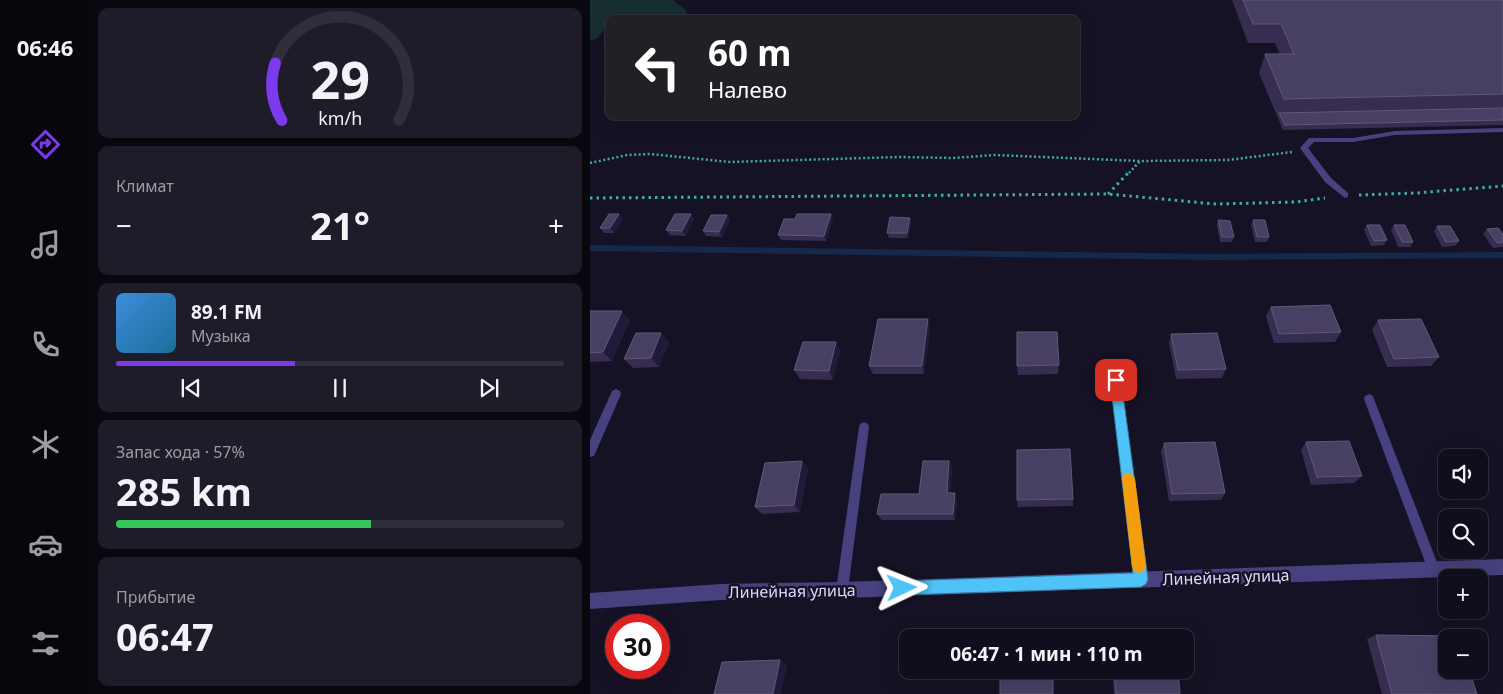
<!DOCTYPE html>
<html lang="ru">
<head>
<meta charset="utf-8">
<style>
  body { margin:0; font-family:"Noto Sans",sans-serif; background:#1e1c29; color:#f1f3f6; height:100vh; display:flex; flex-direction:column; font-size:19px; white-space:nowrap }
  * { box-sizing:border-box; margin:0 }
  p { font-size:16px; color:#9c9ca3 }
  .icon { flex:none; width:28px; height:28px; fill:none; stroke:currentColor; stroke-width:2; stroke-linecap:round; stroke-linejoin:round }
  .map { position:relative; flex:1; overflow:hidden }
  .sheet { display:flex; flex-direction:column; gap:8px; padding:8px; background:#09080f; width:500px }
  .sheet>* { flex:none }
  .hud { position:absolute; left:15px; top:15px; width:475px; height:105px; border-radius:10px; box-shadow:0 5px 20px #0002,0 0 0 1px #302e3b; background:#202124; color:#fff; overflow:hidden }
  .tools { position:absolute; left:848px; top:449px; display:grid; gap:10px }
  .tools a { display:grid; place-items:center; width:50px; height:50px; border-radius:10px; background:#100e1c; box-shadow:0 5px 20px #0002,0 0 0 1px #302e3b; font-size:25px }
  .speed { position:absolute; left:15px; top:614px; display:flex; gap:10px; font-size:25px; font-weight:700; text-align:center }
  .speed>* { display:grid; place-content:center; width:65px; height:65px; border-radius:50%; background:#100e1c; box-shadow:0 5px 20px #0002,0 0 0 1px #302e3b; line-height:1 }
  .speed .limit { border:8px solid #d22; background:#fff; color:#111 }
  .pin { position:absolute; display:grid; place-items:center; width:42px; height:42px; color:#fff; margin:-21px; border-radius:10px; box-shadow:0 2px 8px #0006 }
  .me { position:absolute; width:55px; margin:-28px; rotate:88deg; stroke-linejoin:round; filter:drop-shadow(0 0 4px #0008) }
  .turn { display:flex; align-items:center; gap:18px; height:105px; padding:0 20px; font-size:22px }
  .turn .icon { width:65px; height:65px; stroke-width:2.5 }
  .turn b { display:block; font-size:35px; line-height:42px }
  .big { font-size:38px; font-weight:700; line-height:1.1 }
  .sheet .tile { flex:1; display:flex; flex-direction:column; justify-content:center; gap:8px; min-width:0; padding:0 18px; border-radius:10px; background:#1e1c29 }
  .sheet .dial { align-items:center; gap:0 }
  .dial svg { height:130px; overflow:visible; fill:none; stroke:#302e3b; stroke-width:7; stroke-linecap:round; text-anchor:middle }
  .dial text { fill:#f1f3f6; stroke:none }
  .song { display:flex; align-items:center; gap:15px }
  .cover { width:60px; height:60px; border-radius:8px; background:linear-gradient(135deg,hsl(210 70% 55%),hsl(200 70% 35%)) }
  .played { height:5px; border-radius:2px; background:linear-gradient(90deg,#7c3aed 40%,#302e3b 40%) }
  .keys { display:flex; justify-content:space-around; direction:ltr }
  .heat { display:flex; justify-content:space-between; align-items:center; font-size:28px; direction:ltr }
  .charge { height:8px; border-radius:4px; background:linear-gradient(90deg,#34c759 57%,#302e3b 0) }
  .trip { position:absolute; left:309px; top:629px; width:295px; height:50px; border-radius:10px; background:#100e1c; box-shadow:0 5px 20px #0002,0 0 0 1px #302e3b; font-weight:700; line-height:50px; text-align:center }
  main { display:flex; flex:1; min-height:0 }
  .tab-bar { display:flex; flex-direction:column; width:90px; justify-content:space-around; align-items:center; background:#06060b; color:#9c9ca3 }
  .tab-bar .icon { width:35px; height:35px }
  .tab-bar .selected { color:#7c3aed }
  .tab-bar b { font-size:22px; color:#f1f3f6 }
  .map>svg:first-child { display:block }
  .green { fill:#162e2e }
  .lines { fill:none; stroke-linecap:round; stroke-linejoin:round }
  .stream { stroke:#16294a; stroke-width:6 }
  .path-far1 { stroke:#3daca9; stroke-width:2.5; stroke-dasharray:2 2.5; stroke-linecap:butt }
  .path { stroke:#3daca9; stroke-width:3; stroke-dasharray:2.5 4; stroke-linecap:butt }
  .service { fill:#47427f; fill-rule:evenodd }
  .minor { fill:#47427f; fill-rule:evenodd }
  .wall { fill:#362d51 }
  .shaded-wall { fill:#211a38 }
  .building { fill:#484063; stroke:#60587b }
  .route { fill:#4fc3f7; stroke:#337fa1 }
  .slow { fill:#f59e0b }
  .labels { text-anchor:middle; stroke-width:5; stroke-linejoin:round; paint-order:stroke }
  .near-street-label { font-size:16px; fill:#dfdafb; stroke:#161225 }
</style>
</head>
<body>
<main>
<nav class="tab-bar">
<b>06:46</b>
<svg class="icon selected" aria-label="directions" viewBox="0 0 24 24"><path d="M12 3l9 9-9 9-9-9zM9 14v-3h6M13 9l2 2-2 2"/></svg>
<svg class="icon" aria-label="music" viewBox="0 0 24 24"><path d="M9 18V5l10-2v13"/><circle cx="6" cy="18" r="3"/><circle cx="16" cy="16" r="3"/></svg>
<svg class="icon" aria-label="phone" viewBox="0 0 24 24"><path d="M5 4h4l2 5-3 2q2 4 5 5l2-3 5 2v4C11 20 4 13 5 4z"/></svg>
<svg class="icon" aria-label="climate" viewBox="0 0 24 24"><path d="M12 3v18M4 7l16 10M4 17L20 7"/></svg>
<svg class="icon" aria-label="car" viewBox="0 0 24 24"><path d="M5 17H2v-5l4-1 3-4h7l3 4 3 1v5h-3M9 17h6M6 11h13"/><circle cx="7" cy="17" r="2"/><circle cx="17" cy="17" r="2"/></svg>
<svg class="icon" aria-label="filters" viewBox="0 0 24 24"><path d="M4 7h16M4 17h16"/><circle cx="9" cy="7" r="2"/><circle cx="15" cy="17" r="2"/></svg>
</nav>
<section class="sheet">
<div class="tile dial"><svg viewBox="0 0 100 80">
<path d="M14 69A42 42 0 1 1 86 69"/>
<path d="M14 69A42 42 0 0 1 10 34" stroke="#7c3aed"/>
<text x="50" y="56" font-size="32" font-weight="700">29</text>
<text x="50" y="72" font-size="11">km/h</text>
</svg></div>
<div class="tile"><p>Климат</p>
<div class="heat"><a>−</a><b class="big">21°</b><a>+</a></div>
</div>
<div class="tile">
<div class="song"><i class="cover"></i><div><b>89.1 FM</b><p>Музыка</p></div></div>
<div class="played"></div>
<div class="keys"><svg class="icon" aria-label="previous" viewBox="0 0 24 24"><path d="M18 5L8 12l10 7zM5 5v14"/></svg><svg class="icon" aria-label="pause" viewBox="0 0 24 24"><path d="M8 5v14M16 5v14"/></svg><svg class="icon" aria-label="next" viewBox="0 0 24 24"><path d="M6 5l10 7-10 7zM19 5v14"/></svg></div>
</div>
<div class="tile"><p>Запас хода · 57%</p><b class="big">285 km</b><div class="charge"></div></div>
<div class="tile"><p>Прибытие</p><b class="big">06:47</b></div>
</section>
<div class="map">
<svg width="913" height="694" viewBox="0 0 913 694">
  <rect width="100%" height="100%" fill="#161225"/>
  <path class="green" d="M0 0H83L96 10 98 19H50L49 15 39 19H19V29H14L8 38 0 41Z"/>
  <g class="lines">
    <path class="stream" d="M0 248 624 257 913 255"/>
    <path class="path-far1" d="M0 163 37 155 60 154 140 162 310 157 363 158 405 155 550 161 638 160 702 152
      M539 173 550 161"/>
    <path class="path" d="M518 194 540 171
      M769 195 826 193 913 186
      M0 198 518 194 625 204 706 202 735 198"/>
    <path class="service" d="M913 128V132L805 135 763 142H724L718 148 741 178 758 193V197L755 198 735 182 710 148 719 138H763L805 131Z
      M526 376 530 377 531 380 557 579 555 583 551 585 547 583 545 579 521 380 522 377Z
      M26 389 30 391 31 394 4 456 0 457V440L22 391Z
      M779 394 783 396 784 399 850 570 848 574 844 576 840 574 838 570 774 399 775 396Z
      M274 422 278 424 279 427 258 590 256 594 252 596 248 594 246 590 269 427 270 424Z"/>
    <path class="minor" d="M913 559V575L252 598 131 600 0 609V593L131 584 252 582Z"/>
  </g>
  <path class="wall" d="M642 0H913V125L693 130 669 73 675 54H690L685 43H658Z
    M29 214 33 219 24 233H14L10 228Z
    M101 214 104 219 96 236 80 235 76 230Z
    M241 214 243 219 236 241 191 240 188 235 205 219Z
    M137 215 140 220 132 237 116 236 113 231Z
    M628 220 644 237 642 242H630L627 226Z
    M663 220 679 237 677 242H665L661 225Z
    M321 223 318 238H299L297 233Z
    M777 225 797 240 794 245 781 246 774 230Z
    M804 225 823 242 820 247H808L801 230Z
    M847 226 869 241 865 246 852 247 844 231Z
    M897 229 913 234V247L903 248 893 234Z
    M681 307 751 332 745 342 684 343 676 316Z
    M0 311 40 320 22 361 0 362Z
    M788 320 849 357 841 366 797 367 782 330Z
    M340 329 334 374H283L279 366Z
    M581 334 636 369 632 378 586 379 579 343Z
    M79 342 69 367 43 368 34 359Z
    M246 342 250 351 243 380 210 379 204 370Z
    M469 365 468 374 428 375 427 366Z
    M716 442 772 476 764 483 721 485 711 450Z
    M574 443 635 493 631 500 579 501 571 451Z
    M212 461 218 469 210 512 172 514 165 507Z
    M359 461 362 469 360 493 367 500 365 520H292L287 514 329 494Z
    M483 499V506L428 507 427 500Z
    M786 635 887 694H792L777 639Z
    M522 670H588L590 694H524Z"/>
  <path class="shaded-wall" d="M29 214 33 219 24 233 20 228Z
    M101 214 104 219 96 236 92 231Z
    M241 214 243 219 236 241 234 236Z
    M137 215 140 220 132 237 129 232Z
    M320 218 321 223 318 238 317 233Z
    M32 311 40 320 22 361 13 352Z
    M338 319 340 329 334 374 332 366Z
    M71 333 79 342 69 367 61 358Z
    M246 342 250 351 243 380 239 371Z
    M212 461 218 469 210 512 204 505Z
    M359 461 362 469 359 500 357 493Z
    M365 493 367 500 365 520 363 514Z
    M190 660 197 664 191 694H183Z"/>
  <path class="building" d="M653 0H913V94L694 99 675 54H704L691 24H663Z
    M913 108V120L695 125 689 113Z
    M19 214H29L20 228H10Z
    M85 214H101L92 231 76 230Z
    M207 214H241L234 236 188 235 194 219H205Z
    M121 215H137L129 232 113 231Z
    M300 217 320 218 317 233H297Z
    M628 220 640 221 644 237H632Z
    M663 220H675L679 237H667Z
    M777 225H790L797 240 784 241Z
    M804 225H815L823 242H812Z
    M847 226H860L869 241 856 242Z
    M908 228 913 234V242L907 243 897 229Z
    M740 305 751 332 689 334 681 307Z
    M0 311H32L13 352 0 353Z
    M288 319H338L332 366H279Z
    M831 319 849 357 804 359 788 320Z
    M427 332H467L469 365 427 366Z
    M46 333H71L61 358 34 359Z
    M627 333 636 369 588 370 581 334Z
    M213 342H246L239 371 204 370Z
    M759 441 772 476 727 477 716 442Z
    M625 442 635 493 582 494 574 443Z
    M480 449 483 499 427 500V450Z
    M212 461 204 505 165 507 175 463Z
    M333 461H359L357 493H365L363 514H287L291 494H329Z
    M786 635 867 636V638H856V670H879L887 694H802Z
    M190 660 183 694H124L132 662Z
    M410 670H463V694H410Z
    M524 670H588L590 694H526Z"/>
  <path class="route" d="M526 375 530 376 531 380 558 579 556 584 551 587 312 595 307 593 305 588 307 583 312 581 543 573 520 380 521 376Z"/>
  <path class="slow" d="M538 473 543 475 545 479 556 566 554 571 549 573 544 571 542 566 532 479 533 475Z"/>
  <g class="labels">
    <g class="near-street-label">
      <text transform="translate(636 577) rotate(-2)" y="6">Линейная улица</text>
      <text transform="translate(202 591) rotate(-1)" y="6">Линейная улица</text>
    </g>
  </g>
</svg>
<div class="tools">
<a><svg class="icon" aria-label="sound" viewBox="0 0 24 24"><path d="M4 9h4l5-4v14l-5-4H4zM17 9q2 3 0 6"/></svg></a>
<a><svg class="icon" aria-label="search" viewBox="0 0 24 24"><circle cx="10" cy="10" r="6"/><path d="M15 15l6 6"/></svg></a>
<a>+</a>
<a>−</a>
</div>
<div class="speed"><div class="limit">30</div></div>
<div class="pin" style="left:526px;top:380px;background:#d93025"><svg class="icon" aria-label="arrive" viewBox="0 0 24 24"><path d="M6 21V4h12l-3 4 3 4H6"/></svg></div>
<svg class="me" style="left:312px;top:588px" viewBox="-20 -20 40 40"><path d="M0-17L14 15 0 8-14 15z" fill="#4fc3f7" stroke="#fff" stroke-width="4"/></svg>
<div class="trip">06:47 · 1 мин · 110 m</div>
<div class="hud">
<div class="turn"><svg class="icon" aria-label="left" viewBox="0 0 24 24"><path d="M17 20v-9H6M10 6l-5 5 5 5"/></svg><div><b>60 m</b>Налево</div></div>
</div>
</div>
</main>
</body>
</html>
